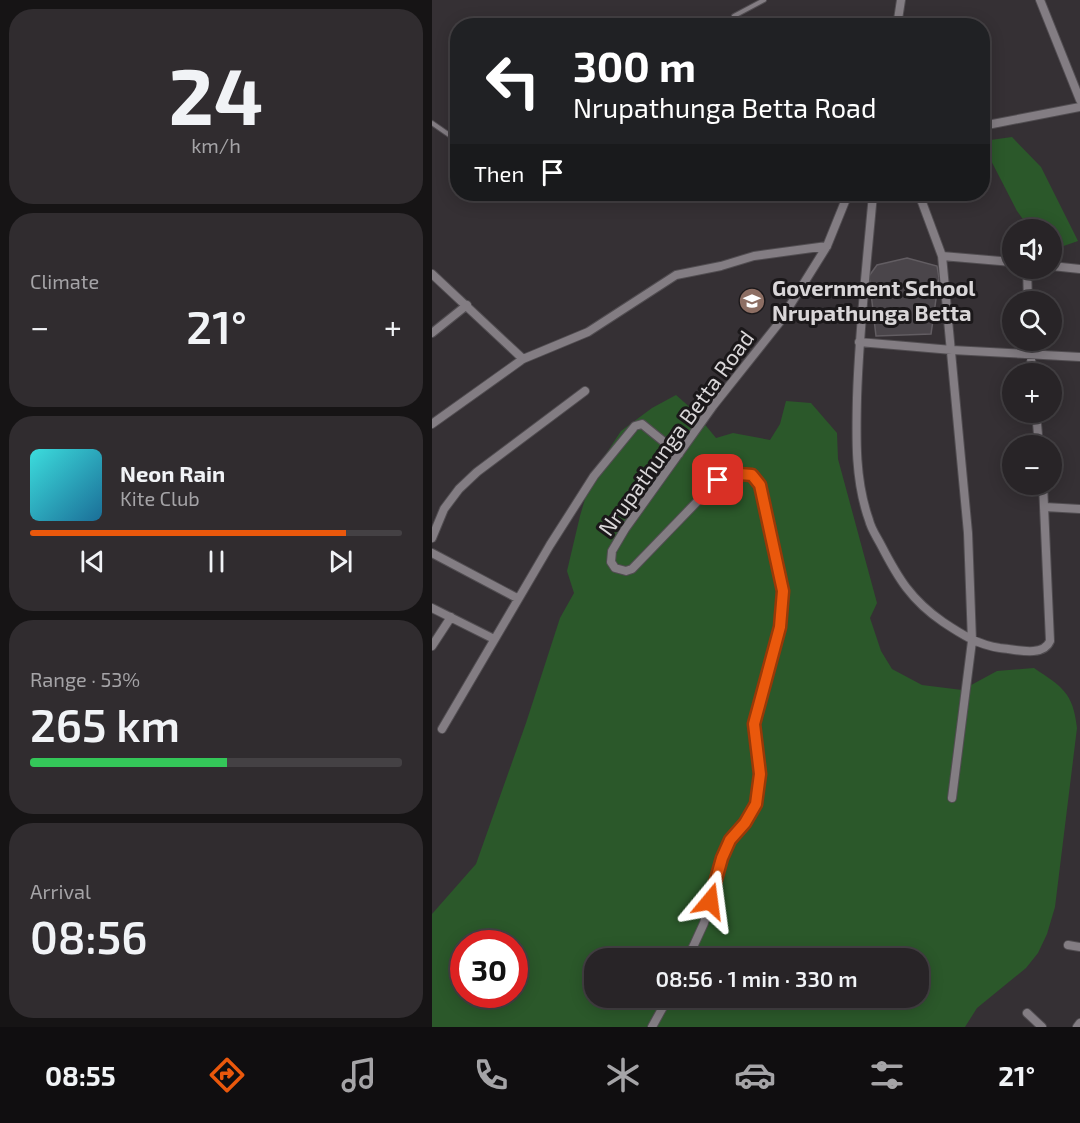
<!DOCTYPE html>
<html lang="en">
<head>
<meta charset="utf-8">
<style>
  body { margin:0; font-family:"Exo 2",sans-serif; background:#302c2f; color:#f1f3f6; height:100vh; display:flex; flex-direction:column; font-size:22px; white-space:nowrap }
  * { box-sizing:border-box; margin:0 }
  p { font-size:20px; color:#a5a4a7 }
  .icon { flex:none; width:33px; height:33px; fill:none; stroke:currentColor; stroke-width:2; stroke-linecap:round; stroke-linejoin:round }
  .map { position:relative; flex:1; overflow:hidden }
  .details { display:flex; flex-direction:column; gap:9px; padding:9px; background:#161415; width:432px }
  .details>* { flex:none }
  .hud { position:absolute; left:18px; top:18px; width:540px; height:183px; border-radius:24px; box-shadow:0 3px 15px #0003,0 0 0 2px #444144; background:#202124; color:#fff; overflow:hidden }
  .controls { position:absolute; left:570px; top:219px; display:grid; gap:12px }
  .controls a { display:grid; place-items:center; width:60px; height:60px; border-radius:50%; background:#282427; box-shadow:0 3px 15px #0003,0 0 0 2px #444144; font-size:30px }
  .speed { position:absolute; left:18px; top:930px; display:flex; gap:12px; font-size:30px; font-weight:700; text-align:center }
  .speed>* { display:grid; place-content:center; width:78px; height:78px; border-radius:50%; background:#282427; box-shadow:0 3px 15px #0003,0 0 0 2px #444144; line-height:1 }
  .speed .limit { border:9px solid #d22; background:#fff; color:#111 }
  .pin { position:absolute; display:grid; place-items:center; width:51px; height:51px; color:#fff; margin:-26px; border-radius:12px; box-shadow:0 3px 9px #0006 }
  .me { position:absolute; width:66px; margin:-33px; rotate:16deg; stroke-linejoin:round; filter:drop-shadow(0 0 4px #0008) }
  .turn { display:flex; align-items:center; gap:21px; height:126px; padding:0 24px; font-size:27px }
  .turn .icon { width:78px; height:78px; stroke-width:2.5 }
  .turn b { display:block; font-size:42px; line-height:51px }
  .then { display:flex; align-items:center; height:57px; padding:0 24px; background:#0003; gap:12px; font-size:22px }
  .big { font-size:45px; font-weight:600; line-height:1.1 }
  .details .card { flex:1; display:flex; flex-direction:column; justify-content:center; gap:9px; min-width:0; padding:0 21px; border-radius:24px; background:#302c2f }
  .details .dial { align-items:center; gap:0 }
  .dial b { font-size:78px; line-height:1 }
  .song { display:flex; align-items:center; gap:18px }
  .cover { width:72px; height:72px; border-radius:9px; background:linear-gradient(135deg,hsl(180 70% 55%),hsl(200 70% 35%)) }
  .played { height:6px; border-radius:3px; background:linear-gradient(90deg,#ea580c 85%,#444144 85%) }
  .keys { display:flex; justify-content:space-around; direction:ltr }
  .heat { display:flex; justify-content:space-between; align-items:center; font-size:33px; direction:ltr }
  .charge { height:9px; border-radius:4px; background:linear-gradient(90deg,#34c759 53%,#444144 0) }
  .trip { position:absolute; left:152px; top:948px; width:345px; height:60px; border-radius:24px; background:#282427; box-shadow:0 3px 15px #0003,0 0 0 2px #444144; font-weight:600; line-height:60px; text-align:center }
  .tabs { display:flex; height:96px; justify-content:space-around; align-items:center; background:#100e10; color:#a5a4a7 }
  .tabs .icon { width:42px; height:42px }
  .tabs .on { color:#ea580c }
  .tabs b { font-size:27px; color:#f1f3f6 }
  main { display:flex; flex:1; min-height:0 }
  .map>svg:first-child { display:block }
  .green { fill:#2b582a; fill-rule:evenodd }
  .building { fill:#4a454a; stroke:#625d62; stroke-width:1.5 }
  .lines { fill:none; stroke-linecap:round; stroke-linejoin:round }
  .service-casing { stroke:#514d51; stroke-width:6 }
  .minor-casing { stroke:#514d51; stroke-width:10 }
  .service { stroke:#837d83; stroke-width:4 }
  .minor { stroke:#837d83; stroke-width:8 }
  .route-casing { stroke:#983908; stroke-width:15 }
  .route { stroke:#ea580c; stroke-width:10 }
  .labels { text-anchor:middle; stroke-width:6; stroke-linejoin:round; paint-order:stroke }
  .poi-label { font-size:22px; font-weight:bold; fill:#d9d6d8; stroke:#1b181a; text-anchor:start }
  .street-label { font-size:22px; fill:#d9d6d8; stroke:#1b181a }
</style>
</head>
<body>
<main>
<section class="details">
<div class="card dial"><b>24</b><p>km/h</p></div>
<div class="card"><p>Climate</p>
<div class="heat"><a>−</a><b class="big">21°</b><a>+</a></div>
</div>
<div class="card">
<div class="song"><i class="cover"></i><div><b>Neon Rain</b><p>Kite Club</p></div></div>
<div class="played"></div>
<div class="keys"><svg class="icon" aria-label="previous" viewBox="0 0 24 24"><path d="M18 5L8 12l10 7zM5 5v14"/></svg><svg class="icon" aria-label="pause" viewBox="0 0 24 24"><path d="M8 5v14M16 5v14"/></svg><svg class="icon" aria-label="next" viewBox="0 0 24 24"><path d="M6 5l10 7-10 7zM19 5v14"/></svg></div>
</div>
<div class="card"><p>Range · 53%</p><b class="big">265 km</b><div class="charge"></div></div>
<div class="card"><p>Arrival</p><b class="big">08:56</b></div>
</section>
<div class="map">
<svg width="648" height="1027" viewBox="0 0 648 1027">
  <rect width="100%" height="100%" fill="#353034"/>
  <path class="green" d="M580 137 609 167 646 241 620 250V230L598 229 585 211 551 145V141Z
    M244 395 261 410 284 438 301 433 338 440 348 424 354 401 379 403 405 433 406 459 445 603 438 618 449 651 460 669 490 685 530 690 565 671 602 668C630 687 641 692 645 728L623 907 615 934 606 953 594 968 545 1008 533 1027H0V914L44 864 94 723 128 618 142 593 135 571 148 516 160 475 189 431 220 408ZM32 944H82V994H32ZM162 958H486V998H162Z"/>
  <path class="building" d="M475 258 505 266 507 278 499 334 444 336 437 276 445 265Z"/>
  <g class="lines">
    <g class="service-casing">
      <path id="service" d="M302 16 332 0
        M0 123 26 141"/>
    </g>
    <g class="minor-casing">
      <path id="minor" d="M608 0 648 100
        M465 26 469 0
        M550 126 648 107
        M441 194C435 262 427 330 425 398 424 439 423 481 437 520 439 529 445 537 449 545 466 578 479 600 511 622 529 634 546 645 568 648 582 649 611 658 618 641L611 484
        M487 194 510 256 580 262
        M510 256 536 533 540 641 520 798
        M620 266 648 269
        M595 268 596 302
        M0 274 91 359
        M0 333 35 305
        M598 340 600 374
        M427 342 520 350 648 357
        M604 412 607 446
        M0 424 91 359 156 332 244 275 289 266 322 256 395 246
        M613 507 648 509
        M0 538 12 509 27 489 45 472 153 391
        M0 553 85 598
        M0 608 62 639
        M0 646 19 617
        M10 729 118 545 162 476 203 426 210 424 247 454
        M636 945 648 947
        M256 958 272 923 290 858 298 840 313 823 324 804 328 773 322 724 348 627 352 591 328 485 320 475 307 474 286 480 200 569 194 571 183 568 179 562 180 551 193 529 281 406 347 323 395 246 416 194
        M595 1013 610 1027
        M220 1027 236 998
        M645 1027 648 1023"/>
    </g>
    <use href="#service" class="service"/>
    <use href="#minor" class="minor"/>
  </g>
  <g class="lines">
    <g class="route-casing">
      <path id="route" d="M278 901 290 858 298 840 313 823 324 804 328 774 322 724 348 627 351 591 328 485 320 475 307 474 286 480"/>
    </g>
    <use href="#route" class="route"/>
  </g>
  <defs>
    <g id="school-disc" transform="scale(1.35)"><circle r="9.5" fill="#8d6e63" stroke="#1b181a"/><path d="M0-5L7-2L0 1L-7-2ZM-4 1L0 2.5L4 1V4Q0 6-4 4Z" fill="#fff"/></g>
  </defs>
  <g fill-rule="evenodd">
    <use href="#school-disc" x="320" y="301"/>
  </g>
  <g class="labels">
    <g class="poi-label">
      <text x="340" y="296">Government School<tspan x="340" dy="25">Nrupathunga Betta</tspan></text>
    </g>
    <g class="street-label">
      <text transform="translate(244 433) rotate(-54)" y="8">Nrupathunga Betta Road</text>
    </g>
  </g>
</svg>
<div class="controls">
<a><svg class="icon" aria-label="sound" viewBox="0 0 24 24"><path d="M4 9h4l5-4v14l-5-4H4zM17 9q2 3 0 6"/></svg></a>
<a><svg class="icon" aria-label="search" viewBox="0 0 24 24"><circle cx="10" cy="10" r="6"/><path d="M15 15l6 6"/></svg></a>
<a>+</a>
<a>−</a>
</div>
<div class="speed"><div class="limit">30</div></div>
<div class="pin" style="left:286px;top:480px;background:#d93025"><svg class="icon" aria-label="arrive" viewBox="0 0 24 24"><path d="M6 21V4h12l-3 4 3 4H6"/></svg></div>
<svg class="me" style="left:278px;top:901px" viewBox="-20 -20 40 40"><path d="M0-17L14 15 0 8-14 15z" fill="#ea580c" stroke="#fff" stroke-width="4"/></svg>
<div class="trip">08:56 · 1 min · 330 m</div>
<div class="hud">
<div class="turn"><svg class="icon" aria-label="left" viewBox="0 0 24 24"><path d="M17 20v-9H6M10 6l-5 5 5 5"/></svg><div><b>300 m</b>Nrupathunga Betta Road</div></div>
<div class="then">Then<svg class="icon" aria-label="arrive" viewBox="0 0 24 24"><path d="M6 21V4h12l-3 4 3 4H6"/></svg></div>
</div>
</div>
</main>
<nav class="tabs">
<b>08:55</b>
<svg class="icon on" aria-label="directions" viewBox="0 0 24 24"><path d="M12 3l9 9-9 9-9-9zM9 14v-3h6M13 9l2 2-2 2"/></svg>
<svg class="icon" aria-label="music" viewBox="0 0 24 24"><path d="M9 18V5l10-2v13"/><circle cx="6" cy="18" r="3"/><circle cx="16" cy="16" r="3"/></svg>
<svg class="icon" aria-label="phone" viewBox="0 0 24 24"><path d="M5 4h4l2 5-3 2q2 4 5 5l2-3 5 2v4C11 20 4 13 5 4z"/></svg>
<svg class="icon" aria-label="climate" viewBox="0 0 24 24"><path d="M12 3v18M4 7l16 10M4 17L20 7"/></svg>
<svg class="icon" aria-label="car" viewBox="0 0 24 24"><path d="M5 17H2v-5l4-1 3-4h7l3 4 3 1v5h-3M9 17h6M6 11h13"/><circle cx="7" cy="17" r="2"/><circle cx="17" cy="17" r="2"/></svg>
<svg class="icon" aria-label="filters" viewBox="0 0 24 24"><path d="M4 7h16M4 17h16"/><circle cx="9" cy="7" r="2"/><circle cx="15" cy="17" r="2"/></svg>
<b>21°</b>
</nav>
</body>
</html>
